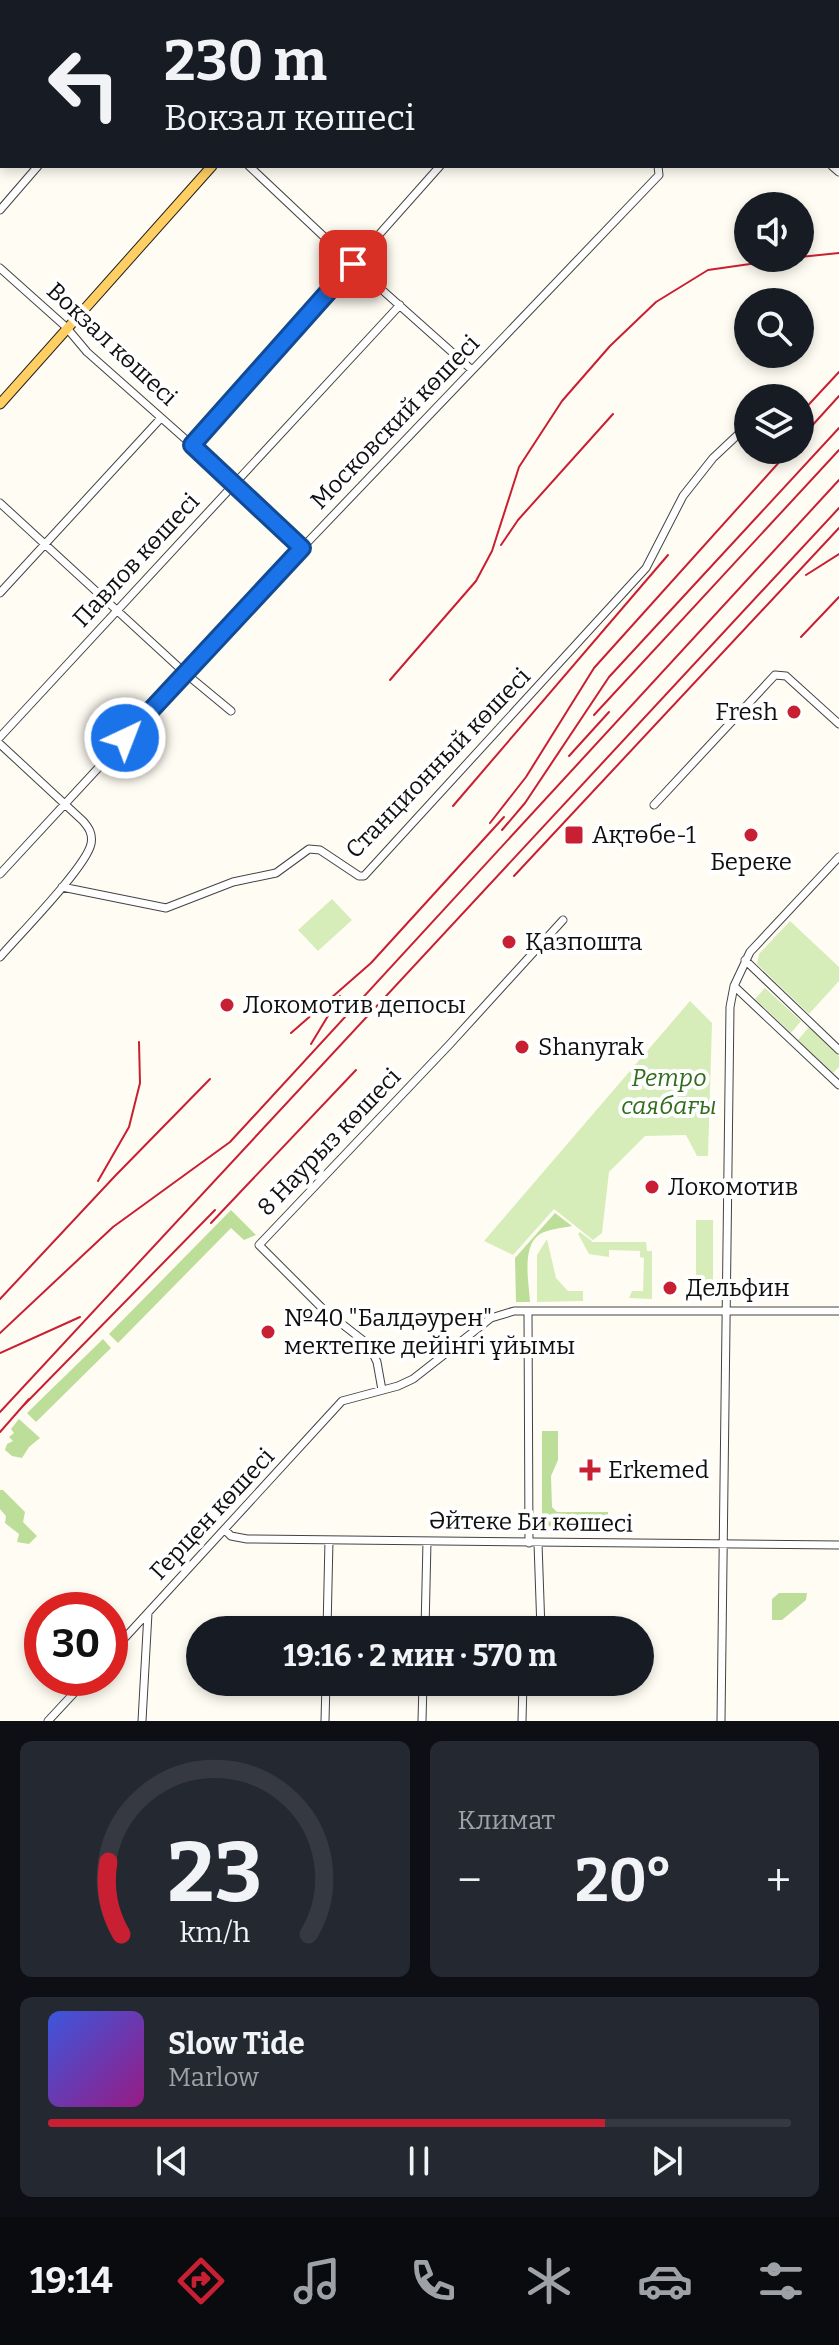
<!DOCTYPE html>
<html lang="ru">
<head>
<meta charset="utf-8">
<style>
  body { margin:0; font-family:Bitter,serif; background:#242831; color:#f1f3f6; height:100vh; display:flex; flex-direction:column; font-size:30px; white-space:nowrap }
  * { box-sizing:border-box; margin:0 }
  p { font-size:26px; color:#9ea1a6 }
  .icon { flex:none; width:44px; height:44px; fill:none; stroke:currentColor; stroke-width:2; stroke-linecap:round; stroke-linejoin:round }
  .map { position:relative; height:1721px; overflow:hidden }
  .panel { display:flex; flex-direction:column; gap:20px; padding:20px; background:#0d0f14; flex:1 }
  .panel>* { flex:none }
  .banner { position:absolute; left:0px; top:0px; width:840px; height:168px; box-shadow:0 4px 12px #0003; background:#171b24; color:#f1f3f6; overflow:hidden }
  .buttons { position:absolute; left:734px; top:192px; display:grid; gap:16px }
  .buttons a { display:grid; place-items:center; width:80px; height:80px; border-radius:50%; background:#171b24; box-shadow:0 4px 12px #0003; font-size:40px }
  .speed { position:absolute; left:24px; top:1592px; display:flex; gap:16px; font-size:40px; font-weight:700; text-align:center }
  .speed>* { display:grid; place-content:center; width:104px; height:104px; border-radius:50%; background:#171b24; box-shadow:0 4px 12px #0003; line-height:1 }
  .speed .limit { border:12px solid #d22; background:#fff; color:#111 }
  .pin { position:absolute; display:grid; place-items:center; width:68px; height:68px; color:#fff; margin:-34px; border-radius:16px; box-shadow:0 4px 12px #0006 }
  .me { position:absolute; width:88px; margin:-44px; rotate:43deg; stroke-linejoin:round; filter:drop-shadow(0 0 6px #0008) }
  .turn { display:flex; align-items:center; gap:28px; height:168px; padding:0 32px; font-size:36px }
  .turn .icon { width:104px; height:104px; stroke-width:2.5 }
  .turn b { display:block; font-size:56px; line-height:68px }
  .big { font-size:60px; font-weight:700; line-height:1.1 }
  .panel .tile { flex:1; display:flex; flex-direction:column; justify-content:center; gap:12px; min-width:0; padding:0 28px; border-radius:12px; background:#242831 }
  .panel .dial { align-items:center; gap:0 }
  .dial svg { height:208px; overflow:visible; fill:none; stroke:#363941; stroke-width:7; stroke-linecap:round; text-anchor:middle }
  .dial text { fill:#f1f3f6; stroke:none }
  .song { display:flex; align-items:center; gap:24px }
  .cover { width:96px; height:96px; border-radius:12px; background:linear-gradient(135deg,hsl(230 70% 55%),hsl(310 70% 35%)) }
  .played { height:8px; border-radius:4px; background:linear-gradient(90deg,#c91f32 75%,#363941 75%) }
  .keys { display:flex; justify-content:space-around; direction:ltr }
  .heat { display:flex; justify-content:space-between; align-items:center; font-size:44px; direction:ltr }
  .panel .tiles { flex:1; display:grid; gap:20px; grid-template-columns:1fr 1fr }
  .tile:last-child { grid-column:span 2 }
  .trip { position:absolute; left:186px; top:1616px; width:468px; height:80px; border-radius:40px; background:#171b24; box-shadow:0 4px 12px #0003; font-weight:700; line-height:80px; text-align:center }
  .menu { display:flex; height:128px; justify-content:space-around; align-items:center; background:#090b0e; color:#9ea1a6 }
  .menu .icon { width:56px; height:56px }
  .menu .current { color:#c91f32 }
  .menu b { font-size:36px; color:#f1f3f6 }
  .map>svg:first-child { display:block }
  .green { fill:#d7edb9 }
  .forest { fill:#bcde98 }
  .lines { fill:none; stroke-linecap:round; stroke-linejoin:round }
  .minor-casing { stroke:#434343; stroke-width:9 }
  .major-casing { stroke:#212121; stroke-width:11 }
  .minor { stroke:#fff; stroke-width:7 }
  .major { stroke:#ffcf63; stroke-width:9 }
  .rail { stroke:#c91f32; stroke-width:2 }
  .route-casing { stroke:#114b97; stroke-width:20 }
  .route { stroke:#1a73e8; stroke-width:14 }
  .poi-dot { fill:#c91f32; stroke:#fff; stroke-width:3 }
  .labels { text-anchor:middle; stroke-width:8; stroke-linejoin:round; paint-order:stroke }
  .street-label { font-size:24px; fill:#101010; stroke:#fff }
  .poi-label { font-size:24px; fill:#101010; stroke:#fff; text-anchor:start }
  .park-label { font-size:24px; font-style:italic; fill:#316d1b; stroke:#fff }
</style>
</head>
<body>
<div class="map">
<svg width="839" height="1721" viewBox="0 0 839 1721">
  <rect width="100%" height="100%" fill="#fffcf3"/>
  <path class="green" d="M332 899 352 920 318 951 298 930Z
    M790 921 839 967V981L809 1014 757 964 759 954Z
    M765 988 801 1021 791 1033 755 999Z
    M690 1001 712 1023 708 1156H697L686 1135 645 1136 609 1172 602 1233 593 1240 554 1209 513 1255 484 1241Z
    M809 1027 839 1056V1067L833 1073 798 1040Z
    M696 1220H713V1298H696Z
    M580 1232 593 1242H646L647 1251H652V1299L629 1298 632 1291H643L644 1258 640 1257V1251L609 1250V1257L589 1254 578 1234Z
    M547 1239 556 1278 568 1291H583V1301L537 1302V1255Z"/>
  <path class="forest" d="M231 1210 256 1235 244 1240 231 1228 118 1343 109 1334Z
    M555 1213 572 1226C562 1228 549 1229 540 1234 521 1246 529 1283 530 1302H516L515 1258Z
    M103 1339 111 1348 36 1422 27 1413Z
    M19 1419 40 1438 29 1447 22 1458 12 1456 5 1450 7 1444 13 1441 9 1437 14 1433 11 1429Z
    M542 1431H558V1460L551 1476 552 1507 557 1512H608V1529L542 1530Z
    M0 1490H3L25 1512 23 1522 37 1536 29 1544 17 1542 19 1534 5 1523 6 1516 0 1509Z
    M779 1593H807L806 1600 782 1620H772V1599Z"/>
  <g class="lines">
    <g class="minor-casing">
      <path id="minor" d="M654 0 656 2
        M617 2 619 0
        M0 60H2
        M249 166 353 264 472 370
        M832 166 839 172
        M0 210 38 166
        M0 268 66 327 87 352 192 445 302 548
        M192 445 440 166
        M0 503 185 673 231 711
        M0 593 161 418
        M0 737 400 305
        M0 744 83 821C89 828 93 834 91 844 86 867 19 935 0 957
        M654 805 775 675 786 676 839 724
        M0 874 302 548 659 175 658 166
        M62 887 166 908 233 882 276 873 309 849 320 850 359 876H364L646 568 683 496 713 458 746 427
        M745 960 839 1050
        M734 986 839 1085
        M528 1311 529 1543
        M382 1390 377 1362 369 1345 324 1310 259 1245 450 1044 563 920
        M225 1530 231 1536 247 1539 839 1545
        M538 1543 541 1630
        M327 1630 329 1540
        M425 1630 427 1541
        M110 1654 342 1401 398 1386 413 1379 491 1318 514 1311H839
        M48 1721 88 1678
        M142 1721 148 1613
        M325 1721 326 1682
        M422 1721 423 1682
        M522 1721 523 1682
        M721 1721 730 1007 734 986 750 952 839 857"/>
    </g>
    <g class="major-casing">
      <path id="major" d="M142 0V2
        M0 404 212 166"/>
    </g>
    <use href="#minor" class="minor"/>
    <use href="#major" class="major"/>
    <path class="rail" d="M800 257 839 253
      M800 414 839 372
      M800 439 839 396
      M501 545 518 520 613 414
      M806 575 839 554
      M801 637 839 597
      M390 680 476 581 492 551 519 467 562 401 610 346 656 302 708 270 793 258
      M594 715 839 450
      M569 756 609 712
      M453 806 668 555
      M490 823 526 777 594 668 790 450
      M502 830 525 803 609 677 839 428
      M514 876 839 528
      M291 1033 371 963 504 817
      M311 1044 340 996
      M98 1181 129 1127 140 1083 139 1042
      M211 1223 356 1070
      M0 1299 115 1176 210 1079
      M0 1333 113 1227 230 1142 839 480
      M0 1353 80 1317
      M23 1406 215 1210
      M0 1412 839 508
      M0 1432 29 1399"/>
  </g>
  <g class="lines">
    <g class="route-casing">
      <path id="route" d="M125 738 302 548 192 445 353 264"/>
    </g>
    <use href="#route" class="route"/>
  </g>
  <g class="poi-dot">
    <circle cx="794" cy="712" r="8"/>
    <rect x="564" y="825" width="20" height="20" rx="4"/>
    <circle cx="751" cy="835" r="8"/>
    <circle cx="509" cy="942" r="8"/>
    <circle cx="227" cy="1005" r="8"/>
    <circle cx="522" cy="1047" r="8"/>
    <circle cx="652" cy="1187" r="8"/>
    <circle cx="670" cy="1288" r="8"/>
    <circle cx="268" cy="1332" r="8"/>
    <path d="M586 1458h8v8h8v8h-8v8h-8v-8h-8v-8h8z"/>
  </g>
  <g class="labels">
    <g class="street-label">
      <text transform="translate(112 344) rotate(43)" y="8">Вокзал көшесі</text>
      <text transform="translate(395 422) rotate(-46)" y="8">Московский көшесі</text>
      <text transform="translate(136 560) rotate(-47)" y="8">Павлов көшесі</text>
      <text transform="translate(438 763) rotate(-46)" y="8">Станционный көшесі</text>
      <text transform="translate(329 1142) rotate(-46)" y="8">8 Наурыз көшесі</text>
      <text transform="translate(212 1514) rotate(-47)" y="8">Герцен көшесі</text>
      <text transform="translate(531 1522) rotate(1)" y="8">Әйтеке Би көшесі</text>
    </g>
    <g class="poi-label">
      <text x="778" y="720" text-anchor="end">Fresh</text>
      <text x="592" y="843">Ақтөбе-1</text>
      <text x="751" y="870" text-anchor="middle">Береке</text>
      <text x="525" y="950">Қазпошта</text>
      <text x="243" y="1013">Локомотив депосы</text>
      <text x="538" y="1055">Shanyrak</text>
      <text x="668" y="1195">Локомотив</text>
      <text x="686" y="1296">Дельфин</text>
      <text x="284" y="1326">№40 "Балдәурен"<tspan x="284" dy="28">мектепке дейінгі ұйымы</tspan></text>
      <text x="608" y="1478">Erkemed</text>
    </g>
    <g class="park-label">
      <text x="669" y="1086">Ретро<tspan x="669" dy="28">саябағы</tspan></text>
    </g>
  </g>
</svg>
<div class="buttons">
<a><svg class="icon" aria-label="sound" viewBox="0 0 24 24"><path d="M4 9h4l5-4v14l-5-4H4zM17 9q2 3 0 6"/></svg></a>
<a><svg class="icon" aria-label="search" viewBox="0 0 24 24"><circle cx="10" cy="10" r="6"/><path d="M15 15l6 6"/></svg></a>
<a><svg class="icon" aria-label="layers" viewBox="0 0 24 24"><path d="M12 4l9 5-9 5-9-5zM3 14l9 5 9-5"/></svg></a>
</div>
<div class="speed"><div class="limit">30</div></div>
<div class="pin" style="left:353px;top:264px;background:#d93025"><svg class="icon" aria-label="arrive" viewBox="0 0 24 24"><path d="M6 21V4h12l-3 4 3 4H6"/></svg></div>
<svg class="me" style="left:125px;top:738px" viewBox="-20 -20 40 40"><circle r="17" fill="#1a73e8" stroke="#fff" stroke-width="3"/><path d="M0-11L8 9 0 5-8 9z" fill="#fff"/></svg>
<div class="trip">19:16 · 2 мин · 570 m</div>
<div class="banner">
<div class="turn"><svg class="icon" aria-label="left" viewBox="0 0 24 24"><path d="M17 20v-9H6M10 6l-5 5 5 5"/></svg><div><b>230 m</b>Вокзал көшесі</div></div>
</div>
</div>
<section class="panel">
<div class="tiles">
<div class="tile dial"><svg viewBox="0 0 100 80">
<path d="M14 69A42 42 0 1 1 86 69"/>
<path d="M14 69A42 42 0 0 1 9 41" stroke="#c91f32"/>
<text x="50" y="56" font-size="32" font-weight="700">23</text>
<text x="50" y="72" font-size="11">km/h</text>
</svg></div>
<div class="tile"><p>Климат</p>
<div class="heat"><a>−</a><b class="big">20°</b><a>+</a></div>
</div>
<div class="tile">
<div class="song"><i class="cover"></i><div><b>Slow Tide</b><p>Marlow</p></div></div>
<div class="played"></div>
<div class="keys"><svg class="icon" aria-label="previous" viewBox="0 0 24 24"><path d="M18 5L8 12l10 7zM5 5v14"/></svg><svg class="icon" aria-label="pause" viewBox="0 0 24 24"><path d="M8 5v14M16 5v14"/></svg><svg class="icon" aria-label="next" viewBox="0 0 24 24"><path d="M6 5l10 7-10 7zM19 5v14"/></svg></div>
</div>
</div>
</section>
<nav class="menu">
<b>19:14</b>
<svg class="icon current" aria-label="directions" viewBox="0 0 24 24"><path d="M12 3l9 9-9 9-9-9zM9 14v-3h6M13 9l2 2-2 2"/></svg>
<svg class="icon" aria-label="music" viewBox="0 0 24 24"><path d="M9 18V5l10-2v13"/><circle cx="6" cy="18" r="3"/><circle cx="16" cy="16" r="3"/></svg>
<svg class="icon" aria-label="phone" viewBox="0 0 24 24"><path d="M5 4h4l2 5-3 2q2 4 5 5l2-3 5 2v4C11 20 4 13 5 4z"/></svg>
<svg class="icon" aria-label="climate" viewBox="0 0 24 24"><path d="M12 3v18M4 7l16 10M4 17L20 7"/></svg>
<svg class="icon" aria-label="car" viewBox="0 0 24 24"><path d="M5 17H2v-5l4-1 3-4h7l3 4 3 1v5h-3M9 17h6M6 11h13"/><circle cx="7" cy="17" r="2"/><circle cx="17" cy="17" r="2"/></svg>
<svg class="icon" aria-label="filters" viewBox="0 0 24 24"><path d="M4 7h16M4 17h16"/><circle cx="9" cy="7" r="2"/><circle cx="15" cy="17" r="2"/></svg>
</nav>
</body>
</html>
